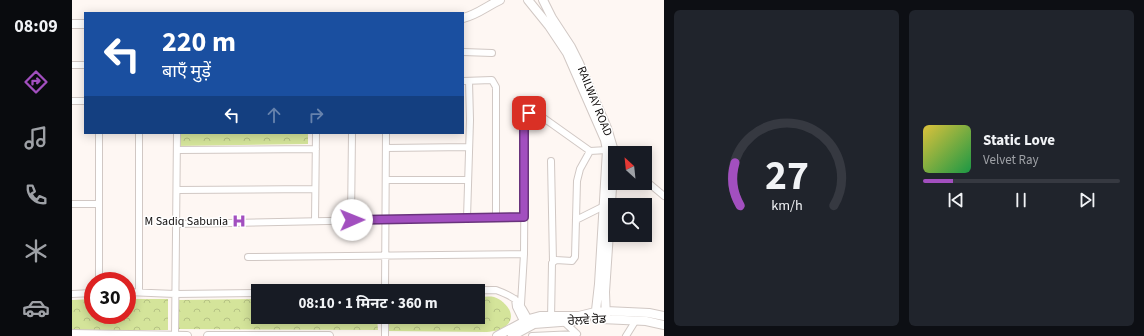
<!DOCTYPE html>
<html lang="hi">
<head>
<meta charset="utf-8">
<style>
  body { margin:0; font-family:"Source Sans 3","Noto Sans Devanagari","Noto Sans Gurmukhi",sans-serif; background:#20242c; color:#f1f3f6; height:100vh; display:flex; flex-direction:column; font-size:15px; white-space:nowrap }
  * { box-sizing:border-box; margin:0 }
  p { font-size:13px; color:#9ea1a6 }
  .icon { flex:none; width:22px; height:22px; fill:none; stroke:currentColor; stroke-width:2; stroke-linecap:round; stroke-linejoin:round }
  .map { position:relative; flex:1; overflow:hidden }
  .details { display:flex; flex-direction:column; gap:10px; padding:10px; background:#0d0f14; width:480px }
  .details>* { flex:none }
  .top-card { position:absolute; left:12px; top:12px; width:380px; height:122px; border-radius:0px; box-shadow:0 2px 10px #0003; background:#1a4fa0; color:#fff; overflow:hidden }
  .needle { width:26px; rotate:333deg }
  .controls { position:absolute; left:536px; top:146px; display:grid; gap:8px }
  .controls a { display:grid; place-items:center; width:44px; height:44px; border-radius:0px; background:#171b24; box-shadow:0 2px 10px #0003; font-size:20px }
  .speed { position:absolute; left:12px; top:272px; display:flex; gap:8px; font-size:20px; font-weight:700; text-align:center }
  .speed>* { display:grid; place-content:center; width:52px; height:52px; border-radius:50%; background:#171b24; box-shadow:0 2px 10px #0003; line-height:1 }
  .speed .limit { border:6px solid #d22; background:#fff; color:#111 }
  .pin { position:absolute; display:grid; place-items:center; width:34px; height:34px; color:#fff; margin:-17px; border-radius:8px; box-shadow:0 2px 6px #0006 }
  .me { position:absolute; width:44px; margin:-22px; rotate:89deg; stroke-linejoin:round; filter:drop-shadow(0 0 3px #0008) }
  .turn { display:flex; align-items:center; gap:14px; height:84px; padding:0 12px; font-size:18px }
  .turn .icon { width:52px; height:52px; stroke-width:2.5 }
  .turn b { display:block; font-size:28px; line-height:34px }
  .lanes { display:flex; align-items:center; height:38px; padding:0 12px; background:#0003; justify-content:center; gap:20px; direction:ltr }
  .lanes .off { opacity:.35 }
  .details .card { flex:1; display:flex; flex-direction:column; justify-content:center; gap:6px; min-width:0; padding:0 14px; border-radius:6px; background:#20242c }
  .details .dial { align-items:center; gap:0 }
  .dial svg { height:104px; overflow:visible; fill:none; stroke:#363941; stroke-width:7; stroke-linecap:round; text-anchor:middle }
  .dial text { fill:#f1f3f6; stroke:none }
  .song { display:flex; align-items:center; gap:12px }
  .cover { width:48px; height:48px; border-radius:6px; background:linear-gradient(135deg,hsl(50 70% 55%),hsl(140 70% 35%)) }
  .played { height:4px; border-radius:2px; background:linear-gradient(90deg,#a24fbf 15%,#363941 15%) }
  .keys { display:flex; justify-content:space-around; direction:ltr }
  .details .tiles { flex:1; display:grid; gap:10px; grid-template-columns:repeat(2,1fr) }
  .trip { position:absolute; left:179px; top:284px; width:234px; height:40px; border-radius:0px; background:#171b24; box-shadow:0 2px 10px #0003; font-weight:700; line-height:40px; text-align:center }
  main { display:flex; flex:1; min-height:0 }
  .tab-bar { display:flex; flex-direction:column; width:72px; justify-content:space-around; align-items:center; background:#090b0e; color:#9ea1a6 }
  .tab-bar .icon { width:28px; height:28px }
  .tab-bar .current { color:#a24fbf }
  .tab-bar b { font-size:18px; color:#f1f3f6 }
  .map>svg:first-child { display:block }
  .park { fill:url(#park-crowns) }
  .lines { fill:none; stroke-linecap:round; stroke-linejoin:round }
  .minor-casing { stroke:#d1c8c4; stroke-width:8 }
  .major-casing { stroke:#d1c8c4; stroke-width:10 }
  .minor { stroke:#fff; stroke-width:6 }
  .major { stroke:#fff; stroke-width:8 }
  .route-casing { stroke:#69337c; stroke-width:10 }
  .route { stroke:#a24fbf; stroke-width:7 }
  .labels { text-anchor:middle; stroke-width:3; stroke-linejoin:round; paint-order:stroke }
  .street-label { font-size:12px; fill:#110e0d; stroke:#fff }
  .poi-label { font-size:12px; fill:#110e0d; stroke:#fff; text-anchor:end }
</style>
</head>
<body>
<main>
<nav class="tab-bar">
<b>08:09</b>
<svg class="icon current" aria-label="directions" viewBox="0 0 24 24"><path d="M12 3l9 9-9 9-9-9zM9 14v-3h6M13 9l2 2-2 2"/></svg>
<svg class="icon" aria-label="music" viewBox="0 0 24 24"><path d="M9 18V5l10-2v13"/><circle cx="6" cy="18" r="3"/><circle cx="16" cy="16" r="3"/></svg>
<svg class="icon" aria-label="phone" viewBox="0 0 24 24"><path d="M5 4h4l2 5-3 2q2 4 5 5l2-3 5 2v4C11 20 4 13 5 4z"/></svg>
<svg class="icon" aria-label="climate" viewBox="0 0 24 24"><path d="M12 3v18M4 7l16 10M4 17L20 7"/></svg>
<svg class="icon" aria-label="car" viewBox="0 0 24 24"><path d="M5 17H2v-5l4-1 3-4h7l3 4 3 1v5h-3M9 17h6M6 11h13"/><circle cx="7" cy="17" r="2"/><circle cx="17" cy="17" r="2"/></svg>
</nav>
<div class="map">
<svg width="592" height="336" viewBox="0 0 592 336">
  <defs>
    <pattern id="park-crowns" width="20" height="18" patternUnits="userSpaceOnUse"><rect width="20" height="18" fill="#d4e49a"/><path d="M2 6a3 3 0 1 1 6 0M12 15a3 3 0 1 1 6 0" fill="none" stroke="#b5c284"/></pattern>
  </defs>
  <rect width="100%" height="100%" fill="#fef7f3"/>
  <path class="park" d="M104 133H236V144L104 146Z
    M406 297C411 297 417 296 422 297 434 301 446 316 434 326 429 331 422 331 415 332L314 331 315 317H406Z
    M21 299V315H55V299H96V330H0V300Z
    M186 299V317H305L306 330 105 329V300Z"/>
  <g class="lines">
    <g class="minor-casing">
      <path id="minor" d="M391 52 420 53
        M0 65H13
        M391 81 420 80 424 87V218
        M0 101H13
        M314 148 397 147
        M105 150 244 149
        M479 161 481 262
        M314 180H396
        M573 180 592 196
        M105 190 243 189
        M0 204H27
        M395 218 398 120 397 81
        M279 220 280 133
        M504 220 532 206
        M243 221 244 133
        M104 224 453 217
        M176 257 452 254
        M27 281V133
        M277 291 424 290C446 298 448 302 458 322
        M313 291 314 133
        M55 292 103 294 186 293
        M67 292V133
        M0 294 21 293
        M443 299 444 307 453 325
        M449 304 452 254 453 115 457 113 466 114 518 151
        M479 319 480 263 484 260 500 261 503 257 505 181 508 169 518 151 535 150
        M491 321 505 334
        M103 336 105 133
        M313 336V317
        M460 336 504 334
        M554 336 564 320"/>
    </g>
    <g class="major-casing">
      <path id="major" d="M456 0 477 26 495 53 533 140 535 150 527 284 523 319
        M471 0 480 18 499 47 507 63 535 128 541 148 540 188 533 292 534 319
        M391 18C405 15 415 6 428 0
        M0 24H13
        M529 319 574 321 592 325
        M0 334 115 336
        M136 336H257
        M425 336 457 319 468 316H507L523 312 534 311 577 313 592 316
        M440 336 462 324 502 321"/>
    </g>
    <use href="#minor" class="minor"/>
    <use href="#major" class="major"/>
  </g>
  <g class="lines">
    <g class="route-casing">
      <path id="route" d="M280 220 452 217V117L454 114 457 113"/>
    </g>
    <use href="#route" class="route"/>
  </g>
  <defs>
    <g id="hospital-bare" transform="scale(1.08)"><path d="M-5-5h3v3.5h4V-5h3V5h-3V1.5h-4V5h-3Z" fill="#a24fbf" stroke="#fff" stroke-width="2.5" paint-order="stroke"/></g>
  </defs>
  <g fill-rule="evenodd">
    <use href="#hospital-bare" x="167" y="221"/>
  </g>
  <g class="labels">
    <g class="street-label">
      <text transform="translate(523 101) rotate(68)" y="4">RAILWAY ROAD</text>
      <text transform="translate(515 320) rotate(-3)" y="4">ਰੇਲਵੇ ਰੋਡ</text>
    </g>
    <g class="poi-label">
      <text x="156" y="225">M Sadiq Sabunia</text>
    </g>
  </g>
</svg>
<div class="controls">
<a><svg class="needle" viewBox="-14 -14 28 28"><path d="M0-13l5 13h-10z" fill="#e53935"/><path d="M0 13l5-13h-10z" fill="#9ea1a6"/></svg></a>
<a><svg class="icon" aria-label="search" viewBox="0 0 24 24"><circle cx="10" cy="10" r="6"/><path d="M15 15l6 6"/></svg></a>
</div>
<div class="speed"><div class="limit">30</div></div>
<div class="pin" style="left:457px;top:113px;background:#d93025"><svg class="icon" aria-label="arrive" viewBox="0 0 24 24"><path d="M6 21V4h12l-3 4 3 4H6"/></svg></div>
<svg class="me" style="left:280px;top:220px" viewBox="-20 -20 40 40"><circle r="19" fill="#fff"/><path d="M0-13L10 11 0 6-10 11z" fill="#a24fbf"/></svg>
<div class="trip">08:10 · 1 मिनट · 360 m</div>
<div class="top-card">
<div class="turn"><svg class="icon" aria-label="left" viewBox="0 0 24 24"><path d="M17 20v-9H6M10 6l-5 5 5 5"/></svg><div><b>220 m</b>बाएँ मुड़ें</div></div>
<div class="lanes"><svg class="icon" aria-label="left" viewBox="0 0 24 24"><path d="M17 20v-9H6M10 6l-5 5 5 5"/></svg><svg class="icon off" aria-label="ahead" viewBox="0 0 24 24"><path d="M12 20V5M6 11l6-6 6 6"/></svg><svg class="icon off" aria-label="right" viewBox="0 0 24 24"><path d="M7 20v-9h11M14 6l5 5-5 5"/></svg></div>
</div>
</div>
<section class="details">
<div class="tiles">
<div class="card dial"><svg viewBox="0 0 100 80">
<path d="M14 69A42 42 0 1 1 86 69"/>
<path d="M14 69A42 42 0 0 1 10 36" stroke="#a24fbf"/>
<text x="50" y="56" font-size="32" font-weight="700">27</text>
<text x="50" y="72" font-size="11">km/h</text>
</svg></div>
<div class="card">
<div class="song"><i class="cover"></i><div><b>Static Love</b><p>Velvet Ray</p></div></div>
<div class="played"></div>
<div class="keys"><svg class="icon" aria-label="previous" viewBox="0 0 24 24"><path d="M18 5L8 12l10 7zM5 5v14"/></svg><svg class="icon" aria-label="pause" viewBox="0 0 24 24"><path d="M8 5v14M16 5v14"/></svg><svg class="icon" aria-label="next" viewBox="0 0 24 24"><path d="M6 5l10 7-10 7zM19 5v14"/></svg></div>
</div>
</div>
</section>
</main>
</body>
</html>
